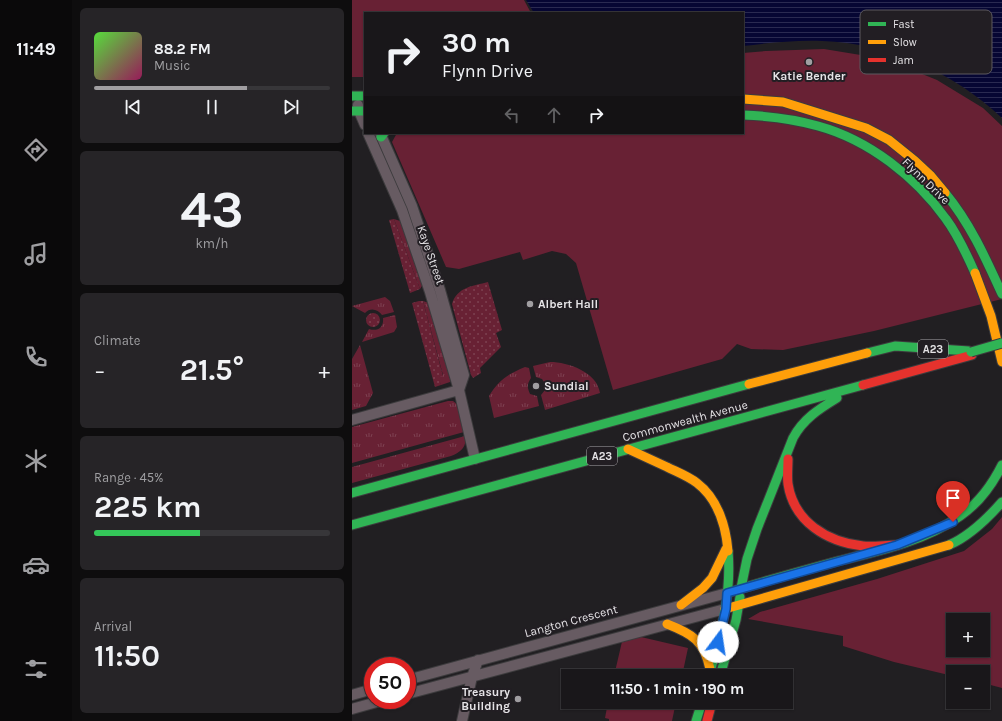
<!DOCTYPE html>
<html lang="en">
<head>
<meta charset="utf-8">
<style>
  body { margin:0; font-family:Karla,sans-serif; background:#262427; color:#f1f3f6; height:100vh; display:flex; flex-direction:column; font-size:15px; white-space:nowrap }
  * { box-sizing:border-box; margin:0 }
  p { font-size:13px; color:#9f9fa2 }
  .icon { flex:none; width:22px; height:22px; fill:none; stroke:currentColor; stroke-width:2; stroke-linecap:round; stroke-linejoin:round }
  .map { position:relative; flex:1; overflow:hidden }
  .details { display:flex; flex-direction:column; gap:8px; padding:8px; background:#0e0d0e; width:280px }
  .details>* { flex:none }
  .hud { position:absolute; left:12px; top:12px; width:380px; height:122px; border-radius:0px; box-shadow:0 1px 3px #0004,0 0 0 1px #373639; background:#19171a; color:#f1f3f6; overflow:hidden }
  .tools { position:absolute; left:594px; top:613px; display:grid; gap:8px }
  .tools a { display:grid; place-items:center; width:44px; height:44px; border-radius:0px; background:#19171a; box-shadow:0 1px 3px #0004,0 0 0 1px #373639; font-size:20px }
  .speed { position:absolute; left:12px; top:657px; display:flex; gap:8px; font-size:20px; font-weight:700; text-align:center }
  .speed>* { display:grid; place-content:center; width:52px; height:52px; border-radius:50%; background:#19171a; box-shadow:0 1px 3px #0004,0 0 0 1px #373639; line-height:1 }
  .speed .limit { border:6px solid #d22; background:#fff; color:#111 }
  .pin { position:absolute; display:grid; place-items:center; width:34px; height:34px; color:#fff; margin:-41px -17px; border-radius:50% 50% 50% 0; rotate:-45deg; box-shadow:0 0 4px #0007 }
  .pin .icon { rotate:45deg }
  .me { position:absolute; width:44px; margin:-22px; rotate:14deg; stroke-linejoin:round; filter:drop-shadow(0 0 3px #0008) }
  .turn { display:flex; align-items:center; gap:14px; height:84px; padding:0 12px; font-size:18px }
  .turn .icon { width:52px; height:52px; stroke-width:2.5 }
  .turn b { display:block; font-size:28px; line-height:34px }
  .lanes { display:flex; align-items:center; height:38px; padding:0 12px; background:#0003; justify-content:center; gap:20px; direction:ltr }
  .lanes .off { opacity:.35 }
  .big { font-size:30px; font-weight:700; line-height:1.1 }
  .details .widget { flex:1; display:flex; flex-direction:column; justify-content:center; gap:6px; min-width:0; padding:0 14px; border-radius:6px; background:#262427 }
  .details .dial { align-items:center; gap:0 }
  .dial b { font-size:52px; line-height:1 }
  .song { display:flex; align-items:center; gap:12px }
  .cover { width:48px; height:48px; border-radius:6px; background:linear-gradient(135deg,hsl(110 70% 55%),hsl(330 70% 35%)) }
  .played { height:4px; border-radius:2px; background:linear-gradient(90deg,#a09ea1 65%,#373639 65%) }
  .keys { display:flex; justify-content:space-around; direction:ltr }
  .heat { display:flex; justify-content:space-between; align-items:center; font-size:22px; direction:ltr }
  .charge { height:6px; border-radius:3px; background:linear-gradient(90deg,#34c759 45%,#373639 0) }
  .trip { position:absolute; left:209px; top:669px; width:232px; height:40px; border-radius:0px; background:#19171a; box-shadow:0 1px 3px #0004,0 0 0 1px #373639; font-weight:700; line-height:40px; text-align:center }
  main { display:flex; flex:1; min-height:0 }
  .tabs { display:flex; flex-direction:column; width:72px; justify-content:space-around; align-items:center; background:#0a090a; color:#9f9fa2 }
  .tabs .icon { width:28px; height:28px }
  .tabs .selected { color:#a09ea1 }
  .tabs b { font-size:18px; color:#f1f3f6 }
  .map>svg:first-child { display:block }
  .grass { fill:url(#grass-tufts) }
  .park { fill:#682134; fill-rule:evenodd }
  .garden { fill:url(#garden-dots) }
  .water { fill:url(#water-rules) }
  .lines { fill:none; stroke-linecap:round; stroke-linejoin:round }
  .street-casing { stroke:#3c3b3d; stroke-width:12 }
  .fast-casing { stroke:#3c3b3d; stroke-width:11 }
  .slow-casing { stroke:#3c3b3d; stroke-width:11 }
  .jam-casing { stroke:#3c3b3d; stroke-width:11 }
  .street { stroke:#675b62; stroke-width:10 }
  .fast { stroke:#30b455; stroke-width:9 }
  .slow { stroke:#ff9f0a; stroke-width:9 }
  .jam { stroke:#e5322d; stroke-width:9 }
  .fast-bridge-casing { stroke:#3c3b3d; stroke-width:11; stroke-linecap:butt }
  .fast-bridge { stroke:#30b455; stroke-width:9 }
  .route-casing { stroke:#114b97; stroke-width:10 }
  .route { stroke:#1a73e8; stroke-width:7 }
  .poi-dot { fill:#a09ea1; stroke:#221e23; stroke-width:1.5 }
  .labels { text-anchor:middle; stroke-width:4; stroke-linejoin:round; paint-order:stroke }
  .shield { fill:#221e23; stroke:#aaa8ac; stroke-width:1 }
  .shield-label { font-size:11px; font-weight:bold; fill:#e5e3e6 }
  .poi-label { font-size:12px; font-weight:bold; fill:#e5e3e6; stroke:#221e23; text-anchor:start }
  .street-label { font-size:12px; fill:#e5e3e6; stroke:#221e23 }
  .key { fill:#221e23; stroke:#5c595e; stroke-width:1 }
  .key-label { font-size:11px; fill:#e5e3e6 }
</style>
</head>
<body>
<main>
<nav class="tabs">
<b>11:49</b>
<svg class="icon selected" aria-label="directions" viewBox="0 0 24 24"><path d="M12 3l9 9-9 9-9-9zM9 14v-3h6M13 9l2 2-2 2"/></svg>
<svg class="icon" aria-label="music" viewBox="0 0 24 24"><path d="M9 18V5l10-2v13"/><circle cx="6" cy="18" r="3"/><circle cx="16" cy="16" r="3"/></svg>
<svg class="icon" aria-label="phone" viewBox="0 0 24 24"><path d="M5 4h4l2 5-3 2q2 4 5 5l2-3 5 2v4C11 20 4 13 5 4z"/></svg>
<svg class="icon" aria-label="climate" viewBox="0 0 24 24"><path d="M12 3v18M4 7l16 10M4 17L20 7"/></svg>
<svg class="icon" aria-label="car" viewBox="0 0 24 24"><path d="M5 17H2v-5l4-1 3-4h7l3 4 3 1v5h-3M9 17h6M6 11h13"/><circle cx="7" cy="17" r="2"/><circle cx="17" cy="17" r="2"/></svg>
<svg class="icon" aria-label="filters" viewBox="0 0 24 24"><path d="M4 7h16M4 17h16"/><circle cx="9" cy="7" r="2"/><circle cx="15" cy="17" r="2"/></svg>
</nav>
<section class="details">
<div class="widget">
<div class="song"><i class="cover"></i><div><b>88.2 FM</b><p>Music</p></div></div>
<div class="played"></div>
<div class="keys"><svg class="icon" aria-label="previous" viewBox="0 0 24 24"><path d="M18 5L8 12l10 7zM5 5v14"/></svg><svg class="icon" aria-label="pause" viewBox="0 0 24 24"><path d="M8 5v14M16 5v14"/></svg><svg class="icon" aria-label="next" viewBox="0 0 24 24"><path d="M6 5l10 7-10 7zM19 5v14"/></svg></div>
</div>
<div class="widget dial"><b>43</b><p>km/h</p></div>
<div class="widget"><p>Climate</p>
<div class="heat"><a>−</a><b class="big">21.5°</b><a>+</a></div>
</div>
<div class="widget"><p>Range · 45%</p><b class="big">225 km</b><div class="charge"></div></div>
<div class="widget"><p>Arrival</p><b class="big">11:50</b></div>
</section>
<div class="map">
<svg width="650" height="721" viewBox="0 0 650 721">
  <defs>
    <pattern id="grass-tufts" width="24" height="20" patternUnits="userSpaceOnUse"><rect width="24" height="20" fill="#682134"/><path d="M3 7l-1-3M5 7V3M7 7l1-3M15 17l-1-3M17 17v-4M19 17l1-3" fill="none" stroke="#7d4151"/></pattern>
    <pattern id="garden-dots" width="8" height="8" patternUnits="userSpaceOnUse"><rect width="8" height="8" fill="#682134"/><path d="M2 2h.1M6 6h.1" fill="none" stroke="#7d4151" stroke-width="1.8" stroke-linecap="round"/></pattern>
    <pattern id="water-rules" width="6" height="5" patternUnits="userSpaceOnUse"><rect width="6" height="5" fill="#060633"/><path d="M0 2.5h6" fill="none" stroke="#2a2a51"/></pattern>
  </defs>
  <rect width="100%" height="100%" fill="#211f22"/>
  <path class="grass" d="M42 219 48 221 71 284 68 289Z
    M33 297 38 301 42 312 30 315C26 309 18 307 13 313L0 306Z
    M71 301 77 303 99 379 98 382 89 385 86 377 91 375Z
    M43 315 45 327 42 332 10 342 17 329C26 332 32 327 31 318Z
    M8 345 21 393 14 406 0 410V359Z
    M198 362C216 362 245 372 248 393L193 410 189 395 193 390 194 385 190 379 184 377 181 366Z
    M173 367 177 368 179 378C175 384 175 387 178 394L185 396 187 406 142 418 137 396C147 380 156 374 173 367Z
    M96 401H101L106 405 112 432 0 463V427Z
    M113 436C115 447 109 452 99 456L0 483V467Z"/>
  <path class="park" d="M0 0H172L179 13H13V77H0Z
    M472 49 533 59 585 80 631 108 650 126V299L522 331 431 350 399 349 385 344 370 359 261 390 224 263 214 254 200 251 171 260 168 252 107 269 94 267 40 142 45 133H391V53L414 51Z
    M650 517V688L631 683V672H601V676L542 662 491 646V636L396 619 408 612 525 579 612 551 640 529ZM601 620H631V650H601Z
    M272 633 336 648 330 676H262Z
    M256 702H324L320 721H257V719L253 718Z"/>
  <path class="garden" d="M42 219 68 289 58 293 37 220Z
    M136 282 150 330 144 333 149 347 128 368 129 373 121 378 119 375 100 304C105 287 121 286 136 282Z
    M67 301H71L91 376 87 377 89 385 83 387 60 303Z
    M14 320a7 7 0 1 1 14 0a7 7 0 1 1-14 0Z"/>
  <path class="water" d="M174 0H650V118C601 72 537 43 470 41 443 40 417 43 391 46V13H182Z"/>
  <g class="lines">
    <g class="street-casing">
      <path id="street" d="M6 105 7 111 13 125
        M16 133 50 210 78 292 107 390 123 459
        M28 133 60 206 88 290 112 375 107 390
        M0 420 107 390
        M55 680 375 593
        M55 694 373 609
        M0 695 21 689
        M0 709 32 700
        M110 721 120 677 126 660"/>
    </g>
    <g class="fast-casing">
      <path id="fast" d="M0 96H13
        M0 111H13
        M391 115C416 116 442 119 466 126 517 140 564 177 594 219 606 235 615 255 623 273
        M29 137 32 133
        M593 193C618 223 634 259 650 294
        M515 353 543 346 617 351
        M0 493 397 384
        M0 525 511 385
        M597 545C618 536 635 519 650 502
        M389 588 395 559 405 529 441 438C451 419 467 409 485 398
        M375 593C412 581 449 571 486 561 527 551 573 541 608 516 627 503 640 485 650 465
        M357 676C368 635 380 595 376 551
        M368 676 384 620 388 597
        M344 721 350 702"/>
    </g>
    <g class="slow-casing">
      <path id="slow" d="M391 99 431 102 514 128 537 140 563 161 578 175 593 193
        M623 273 639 316 650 362
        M397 384 515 353
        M276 449C289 455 302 461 315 467 325 472 336 476 345 483 366 499 374 527 376 551
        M329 605 351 588 360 578 374 549
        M373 609 597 545
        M315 624C341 634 352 641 358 669"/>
    </g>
    <g class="jam-casing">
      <path id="jam" d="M511 385 620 355
        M436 459C436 467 435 476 436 484 442 522 475 542 511 546 522 547 534 545 545 545
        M355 721 360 702"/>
    </g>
    <use href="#street" class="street"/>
    <use href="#fast" class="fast"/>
    <use href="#slow" class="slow"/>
    <use href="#jam" class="jam"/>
    <g class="fast-bridge-casing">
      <path id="fast-bridge" d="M619 352 650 343"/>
    </g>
    <use href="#fast-bridge" class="fast-bridge"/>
  </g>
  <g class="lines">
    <g class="route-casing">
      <path id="route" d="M366 642 374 609 375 593 545 545 601 522"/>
    </g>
    <use href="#route" class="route"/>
  </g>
  <g class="poi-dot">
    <circle cx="457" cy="62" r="4"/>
    <circle cx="178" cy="304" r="4"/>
    <circle cx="184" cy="386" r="4"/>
    <circle cx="166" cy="699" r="4"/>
  </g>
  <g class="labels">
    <g class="shield">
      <rect x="566" y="340" width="30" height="18" rx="3"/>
      <rect x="235" y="447" width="30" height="18" rx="3"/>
    </g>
    <g class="shield-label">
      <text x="581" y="353">A23</text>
      <text x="250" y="460">A23</text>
    </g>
    <g class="poi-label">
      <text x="457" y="80" text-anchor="middle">Katie Bender</text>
      <text x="186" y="308">Albert Hall</text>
      <text x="192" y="390">Sundial</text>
      <text x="158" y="696" text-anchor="end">Treasury<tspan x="158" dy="14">Building</tspan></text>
    </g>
    <g class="street-label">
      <text transform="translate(574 181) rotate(44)" y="4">Flynn Drive</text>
      <text transform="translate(79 255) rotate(71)" y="4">Kaye Street</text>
      <text transform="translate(333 421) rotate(-15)" y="4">Commonwealth Avenue</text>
      <text transform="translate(219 621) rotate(-15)" y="4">Langton Crescent</text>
    </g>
  </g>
  <rect x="508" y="10" width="132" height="64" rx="6" class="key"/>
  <rect x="516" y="22" width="18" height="4" fill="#30b455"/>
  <rect x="516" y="40" width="18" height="4" fill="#ff9f0a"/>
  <rect x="516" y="58" width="18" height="4" fill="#e5322d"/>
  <g class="key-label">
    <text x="541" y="28">Fast</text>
    <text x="541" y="46">Slow</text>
    <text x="541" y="64">Jam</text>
  </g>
</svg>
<div class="tools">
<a>+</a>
<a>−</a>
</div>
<div class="speed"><div class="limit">50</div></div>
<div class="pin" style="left:601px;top:522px;background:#d93025"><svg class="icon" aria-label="arrive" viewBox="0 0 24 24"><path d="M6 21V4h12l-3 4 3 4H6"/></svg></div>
<svg class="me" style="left:366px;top:642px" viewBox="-20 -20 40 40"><circle r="19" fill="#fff"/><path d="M0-13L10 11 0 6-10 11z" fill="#1a73e8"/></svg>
<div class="trip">11:50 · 1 min · 190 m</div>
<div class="hud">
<div class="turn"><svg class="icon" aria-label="right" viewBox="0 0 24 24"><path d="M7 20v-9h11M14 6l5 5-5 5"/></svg><div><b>30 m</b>Flynn Drive</div></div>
<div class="lanes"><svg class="icon off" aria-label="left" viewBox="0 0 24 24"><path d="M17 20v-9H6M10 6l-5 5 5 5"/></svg><svg class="icon off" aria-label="ahead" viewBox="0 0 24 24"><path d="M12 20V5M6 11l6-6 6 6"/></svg><svg class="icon" aria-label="right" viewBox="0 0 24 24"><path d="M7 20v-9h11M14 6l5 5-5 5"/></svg></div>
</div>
</div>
</main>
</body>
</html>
